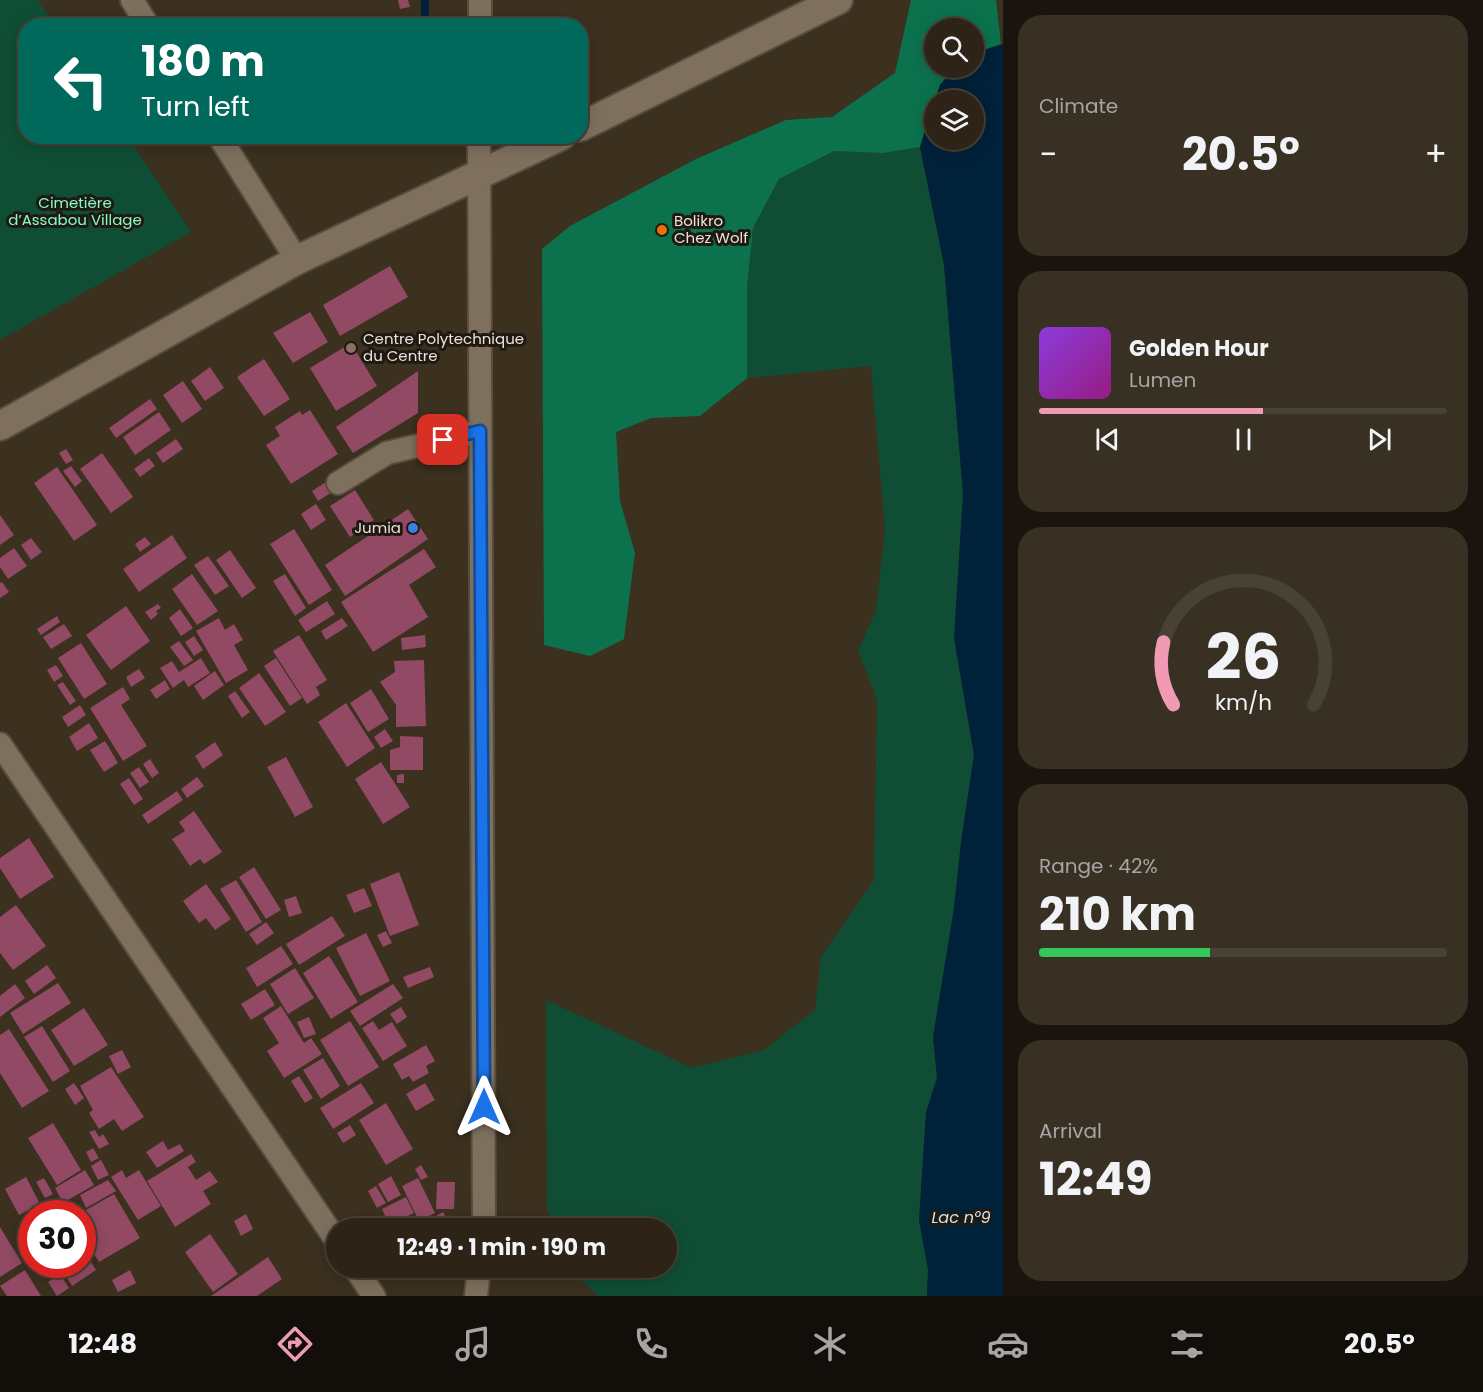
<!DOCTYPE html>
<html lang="en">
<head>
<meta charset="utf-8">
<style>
  body { margin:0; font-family:Poppins,sans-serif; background:#393024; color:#f1f3f6; height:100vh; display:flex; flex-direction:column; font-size:22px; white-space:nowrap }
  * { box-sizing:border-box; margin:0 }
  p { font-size:20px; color:#a7a4a1 }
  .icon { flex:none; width:33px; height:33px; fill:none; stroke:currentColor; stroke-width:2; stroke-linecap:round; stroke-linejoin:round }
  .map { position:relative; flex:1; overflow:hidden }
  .side { display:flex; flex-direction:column; gap:15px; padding:15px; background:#19140d; width:480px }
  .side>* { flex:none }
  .banner { position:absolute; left:18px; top:18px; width:570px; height:126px; border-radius:24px; box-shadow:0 3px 15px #0003,0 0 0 2px #484136; background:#00695c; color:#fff; overflow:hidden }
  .tools { position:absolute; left:924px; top:18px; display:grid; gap:12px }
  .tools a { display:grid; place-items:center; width:60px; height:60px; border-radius:50%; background:#2d2417; box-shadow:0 3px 15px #0003,0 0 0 2px #484136; font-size:30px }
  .speed { position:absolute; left:18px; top:1200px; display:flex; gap:12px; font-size:30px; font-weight:700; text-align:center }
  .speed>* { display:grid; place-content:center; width:78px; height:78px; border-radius:50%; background:#2d2417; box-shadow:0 3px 15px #0003,0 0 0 2px #484136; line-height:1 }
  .speed .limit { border:9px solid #d22; background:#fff; color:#111 }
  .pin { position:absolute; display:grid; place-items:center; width:51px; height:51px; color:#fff; margin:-26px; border-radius:12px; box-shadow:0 3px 9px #0006 }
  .me { position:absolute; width:66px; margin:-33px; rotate:0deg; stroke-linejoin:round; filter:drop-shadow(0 0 4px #0008) }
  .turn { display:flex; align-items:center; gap:21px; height:126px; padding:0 24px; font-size:27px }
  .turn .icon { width:78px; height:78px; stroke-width:2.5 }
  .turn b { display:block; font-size:42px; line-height:51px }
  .big { font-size:45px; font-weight:700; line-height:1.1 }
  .side .card { flex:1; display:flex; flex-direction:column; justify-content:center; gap:9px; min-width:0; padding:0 21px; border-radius:24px; background:#393024 }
  .side .dial { align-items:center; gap:0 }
  .dial svg { height:156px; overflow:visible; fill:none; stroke:#484136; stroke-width:7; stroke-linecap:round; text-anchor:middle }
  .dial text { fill:#f1f3f6; stroke:none }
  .song { display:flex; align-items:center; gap:18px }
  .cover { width:72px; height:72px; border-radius:9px; background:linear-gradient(135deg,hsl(270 70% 55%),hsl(310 70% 35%)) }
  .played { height:6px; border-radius:3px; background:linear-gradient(90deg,#f09ab4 55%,#484136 55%) }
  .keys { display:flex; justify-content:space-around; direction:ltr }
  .heat { display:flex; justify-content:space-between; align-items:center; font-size:33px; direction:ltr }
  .charge { height:9px; border-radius:4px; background:linear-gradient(90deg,#34c759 42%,#484136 0) }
  .trip { position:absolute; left:326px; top:1218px; width:351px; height:60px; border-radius:30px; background:#2d2417; box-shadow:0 3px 15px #0003,0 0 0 2px #484136; font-weight:700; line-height:60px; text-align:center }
  .tab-bar { display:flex; height:96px; justify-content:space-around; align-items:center; background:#120e09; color:#a7a4a1 }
  .tab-bar .icon { width:42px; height:42px }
  .tab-bar .on { color:#f09ab4 }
  .tab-bar b { font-size:27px; color:#f1f3f6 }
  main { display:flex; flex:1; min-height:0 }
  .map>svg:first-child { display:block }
  .green { fill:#0f4e35 }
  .forest { fill:#0c724e }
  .water { fill:#00213a }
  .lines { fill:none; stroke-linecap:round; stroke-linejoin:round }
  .stream { stroke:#00213a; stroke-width:8 }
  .building { fill:#924964 }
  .minor-casing { stroke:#574d3e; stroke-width:26 }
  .tertiary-casing { stroke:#574d3e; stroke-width:32 }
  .minor { stroke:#7e705d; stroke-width:22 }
  .tertiary { stroke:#7e705d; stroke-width:28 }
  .route-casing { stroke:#114b97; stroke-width:15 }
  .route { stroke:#1a73e8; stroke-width:10 }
  .food-dot { fill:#e8710a; stroke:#1f1912; stroke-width:2 }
  .education-dot { fill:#8d6e63; stroke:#1f1912; stroke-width:2 }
  .shop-dot { fill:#3f7fe0; stroke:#1f1912; stroke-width:2 }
  .labels { text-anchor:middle; stroke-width:6; stroke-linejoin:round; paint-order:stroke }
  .park-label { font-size:15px; fill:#84fbc5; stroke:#1f1912 }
  .poi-label { font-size:15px; fill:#eae2d7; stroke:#1f1912; text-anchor:start }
  .water-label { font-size:16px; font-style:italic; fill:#d3e4f2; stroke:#1f1912 }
</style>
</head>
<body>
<main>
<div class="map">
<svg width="1003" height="1296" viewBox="0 0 1003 1296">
  <rect width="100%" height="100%" fill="#3c301f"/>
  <path class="green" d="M0 0H38L54 25 26 26V136L128 137 191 232 0 340Z
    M920 147 944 265 963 494 954 638 974 755 961 842 954 908 933 1037 937 1078 926 1112 919 1220 928 1269 927 1296H599L581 1280 575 1268H666V1228H556L547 1209 546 1000 692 1068 764 1050 815 1010 821 957 874 880 877 699 858 651 876 611 885 529 871 366 747 378V287L753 228 779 179 834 151 883 153Z"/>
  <path class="forest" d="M911 0H996L1001 44 974 53V28H934V68H954L940 85 920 147 883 153 834 151 779 179 753 228 747 287V378L700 416 651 418 616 432 620 501 635 553 624 639 590 656 544 645 542 249 570 226 696 159 786 120 832 117 895 73Z"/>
  <path class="water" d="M1003 44V1296H927L928 1269 919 1220 926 1112 937 1078 933 1037 954 908 961 842 974 755 954 638 963 494 944 265 920 147 934 102V140H974V100H935L940 85 954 68H974V53Z"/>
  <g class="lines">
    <path class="stream" d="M425 0V24"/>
  </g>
  <path class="building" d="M398 0H408L410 7 400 9Z
    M390 266 408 297 340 336 323 305Z
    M310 312 328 342 293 363 273 333Z
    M351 343 377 386 336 411 310 368Z
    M264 359 290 399 264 416 237 377Z
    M210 367 224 388 205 401 191 381Z
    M418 371V413L353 453 336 427Z
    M183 381 202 409 182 423 163 395Z
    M150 399 157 409 116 438 109 428Z
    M310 410 338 454 291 484 266 445 280 436 275 427 300 411 302 415Z
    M159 412 171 430 135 455 123 437Z
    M176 439 183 449 163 463 156 453Z
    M66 449 73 460 66 464 59 453Z
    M102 453 133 497 111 513 80 469Z
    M149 458 155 466 140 477 134 469Z
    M71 466 82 481 75 487 63 471Z
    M57 467 97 525 74 541 34 483Z
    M326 482 332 492 318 501 312 491Z
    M355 490 374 520 350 537 330 506Z
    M316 504 326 520 311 530 301 514Z
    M408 509 428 539 345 596 325 565Z
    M0 515 14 535 0 545Z
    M294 529 332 590 309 605 270 544Z
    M172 535 187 558 139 592 123 569Z
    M145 537 151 544 140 552 135 544Z
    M31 538 42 552 31 560 21 545Z
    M14 548 27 566 8 579 0 567V558Z
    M424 549 436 567 409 585 428 617 373 652 341 602Z
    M230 550 256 588 242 598 216 560Z
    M208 556 229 586 215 595 194 565Z
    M192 574 218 611 197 625 172 589Z
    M285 574 306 608 295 616 273 581Z
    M2 582 9 592 0 598V583Z
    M327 601 335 614 306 632 298 620Z
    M158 604 161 608 156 611 158 614 151 620 145 612Z
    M126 606 150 641 111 670 86 635Z
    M180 609 193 628 181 636 169 618Z
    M57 616 60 622 41 635 37 629Z
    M219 618 225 630 234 624 243 640 234 645 248 670 226 683 196 631Z
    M342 618 348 626 326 640 321 631Z
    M64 624 72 636 51 649 43 637Z
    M299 635 327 680 316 687 320 695 307 704 273 651Z
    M425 635 426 647 402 650 401 638Z
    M194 636 203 650 194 656 185 642Z
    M179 641 193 660 184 666 170 647Z
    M81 643 107 684 84 699 58 658Z
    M201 658 210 673 188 687 184 680 173 688 160 668 172 661 179 672Z
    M276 658 302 698 290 706 264 666Z
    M424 660 426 726 396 727V705L380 682 395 672 394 661Z
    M56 665 63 676 54 682 47 670Z
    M139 669 145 678 131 687 126 677Z
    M215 671 224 685 203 700 194 686Z
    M259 673 286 712 265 726 239 688Z
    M165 680 170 689 156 699 150 690Z
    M63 682 76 701 70 705 57 685Z
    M123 687 130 699 121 705 147 746 123 761 90 708Z
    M371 689 389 719 368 732 350 703Z
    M235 691 250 712 242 718 228 696Z
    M346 703 375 748 347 767 318 722Z
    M80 705 86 715 68 727 62 717Z
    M89 723 98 738 77 751 69 737Z
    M385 729 393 741 381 748 374 737Z
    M400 736 423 737V770H390V750L400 747Z
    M105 741 118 763 104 772 90 750Z
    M215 742 223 755 203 769 195 756Z
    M286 757 313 807 295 817 267 767Z
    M150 759 159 773 152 778 143 764Z
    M381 762 410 807 383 824 355 779Z
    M139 767 149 782 140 788 130 773Z
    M404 774V783H397V775Z
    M197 777 204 786 187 798 181 789Z
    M129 778 143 799 134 805 120 784Z
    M177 791 183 800 148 824 142 815Z
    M194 811 222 852 204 864 200 859 190 866 172 839 185 831 179 822Z
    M29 838 54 877 20 899 0 868V858Z
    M254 867 281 910 266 919 239 877Z
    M399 872 419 925 390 936 370 884Z
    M236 880 262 922 246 932 220 889Z
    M206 884 231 919 215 930 206 918 199 923 183 901Z
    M364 888 372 906 354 913 346 895Z
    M296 896 302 913 289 917 284 900Z
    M16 905 46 946 13 970 0 953V917Z
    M332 916 345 936 299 965 286 944Z
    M266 922 274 933 257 945 249 934Z
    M386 931 392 943 383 947 377 935Z
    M366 933 390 981 360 996 336 948Z
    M281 946 293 964 257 987 246 968Z
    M329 956 358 1002 331 1019 303 973Z
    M47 965 56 978 34 994 25 981Z
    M430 967 434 977 408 988 403 977Z
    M295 968 314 998 288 1014 270 984Z
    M58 983 71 1003 23 1034 10 1013Z
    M15 984 25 998 0 1017V996Z
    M393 984 403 998 360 1026 350 1011Z
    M265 989 275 1005 251 1020 241 1004Z
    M281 1006 304 1043 311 1038 322 1054 284 1078 267 1051 279 1043 263 1018Z
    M401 1007 407 1017 397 1024 390 1014Z
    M84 1008 108 1045 74 1066 51 1030Z
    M309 1017 316 1034 304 1038 297 1022Z
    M350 1021 379 1067 348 1086 320 1040Z
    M373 1021 379 1030 392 1022 407 1046 383 1061 362 1028Z
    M42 1026 70 1071 53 1082 24 1037Z
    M9 1029 49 1091 22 1108 0 1073V1035Z
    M426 1045 435 1061 426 1066 429 1073 413 1082 409 1076 402 1080 393 1064Z
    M122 1050 131 1067 118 1074 109 1056Z
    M323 1058 340 1086 321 1099 303 1070Z
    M111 1067 144 1117 122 1131 114 1119 99 1129 89 1113 93 1110 80 1086Z
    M299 1076 313 1098 305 1103 291 1081Z
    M74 1083 84 1098 75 1105 65 1089Z
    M361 1083 374 1103 333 1129 320 1108Z
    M425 1083 435 1100 416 1111 406 1094Z
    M386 1103 413 1149 386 1165 359 1120Z
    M53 1123 81 1170 57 1185 28 1138Z
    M350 1125 356 1135 343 1143 337 1133Z
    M95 1130 99 1137 103 1134 109 1144 99 1149 89 1132Z
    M163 1141 168 1150 180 1144 184 1151 157 1168 146 1152Z
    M93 1148 99 1158 91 1162 86 1152Z
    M191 1154 196 1162 188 1167 196 1180 210 1171 218 1182 203 1191 211 1204 175 1227 147 1181Z
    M101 1160 109 1175 98 1180 91 1166Z
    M421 1165 428 1177 421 1180 415 1169Z
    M85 1170 94 1185 63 1203 55 1188Z
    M122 1170 126 1178 139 1170 161 1206 138 1220 111 1177Z
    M391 1176 401 1195 388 1202 378 1184Z
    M26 1177 40 1204 19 1215 5 1189Z
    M44 1178 53 1194 45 1198 36 1182Z
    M418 1178 435 1213 419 1221 402 1186Z
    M108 1180 116 1191 86 1208 80 1195Z
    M437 1182H455L454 1209H436Z
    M376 1186 386 1203 377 1208 368 1191Z
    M114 1194 140 1238 99 1262 82 1234V1214H79Z
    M406 1197 414 1213 389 1225 382 1209Z
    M443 1212 452 1228H415Z
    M246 1214 253 1229 241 1236 234 1221Z
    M0 1227 22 1263 0 1277Z
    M30 1234 32 1237V1259L20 1240Z
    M210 1234 238 1274 213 1292 185 1252Z
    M82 1248 96 1270 72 1286 61 1268 58 1270 54 1264H82Z
    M268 1257 282 1279 257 1296H211Z
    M25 1270 41 1296H7L0 1286Z
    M130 1270 136 1283 118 1292 112 1280Z
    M60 1274 69 1288 57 1296 48 1282Z"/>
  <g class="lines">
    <g class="minor-casing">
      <path id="minor" d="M132 0 148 26
        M480 26V0
        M219 136 297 260
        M479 136 484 1228
        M338 483 387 453 480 431
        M0 744 336 1240
        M355 1268 374 1296
        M476 1296 479 1268"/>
    </g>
    <g class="tertiary-casing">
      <path id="tertiary" d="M580 127 838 0
        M0 426 297 260 561 136"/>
    </g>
    <use href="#minor" class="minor"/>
    <use href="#tertiary" class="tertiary"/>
  </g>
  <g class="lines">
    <g class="route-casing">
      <path id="route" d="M443 440 480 431 484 1107"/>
    </g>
    <use href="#route" class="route"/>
  </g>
  <circle class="food-dot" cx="662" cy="230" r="6"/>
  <circle class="education-dot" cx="351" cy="348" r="6"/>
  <circle class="shop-dot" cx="413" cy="528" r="6"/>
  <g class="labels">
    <g class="park-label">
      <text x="75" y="208">Cimetière<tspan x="75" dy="17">d’Assabou Village</tspan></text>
    </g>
    <g class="poi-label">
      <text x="674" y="226">Bolikro<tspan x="674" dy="17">Chez Wolf</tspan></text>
      <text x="363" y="344">Centre Polytechnique<tspan x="363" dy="17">du Centre</tspan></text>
      <text x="401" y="533" text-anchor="end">Jumia</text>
    </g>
    <g class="water-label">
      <text x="961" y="1223">Lac n°9</text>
    </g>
  </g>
</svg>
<div class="tools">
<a><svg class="icon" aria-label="search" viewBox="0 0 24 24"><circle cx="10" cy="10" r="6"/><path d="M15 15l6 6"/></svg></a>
<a><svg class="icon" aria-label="layers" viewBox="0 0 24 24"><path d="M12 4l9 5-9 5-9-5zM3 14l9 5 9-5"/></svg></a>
</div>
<div class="speed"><div class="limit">30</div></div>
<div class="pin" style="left:443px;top:440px;background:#d93025"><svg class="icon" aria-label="arrive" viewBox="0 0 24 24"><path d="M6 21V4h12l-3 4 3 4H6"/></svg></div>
<svg class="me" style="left:484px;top:1107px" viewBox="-20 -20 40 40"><path d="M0-17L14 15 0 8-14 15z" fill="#1a73e8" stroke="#fff" stroke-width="4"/></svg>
<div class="trip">12:49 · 1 min · 190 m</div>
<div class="banner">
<div class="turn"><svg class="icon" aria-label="left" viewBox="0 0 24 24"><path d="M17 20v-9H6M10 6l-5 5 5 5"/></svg><div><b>180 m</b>Turn left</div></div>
</div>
</div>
<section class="side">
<div class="card"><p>Climate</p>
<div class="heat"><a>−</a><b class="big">20.5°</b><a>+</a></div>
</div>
<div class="card">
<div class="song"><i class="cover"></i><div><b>Golden Hour</b><p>Lumen</p></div></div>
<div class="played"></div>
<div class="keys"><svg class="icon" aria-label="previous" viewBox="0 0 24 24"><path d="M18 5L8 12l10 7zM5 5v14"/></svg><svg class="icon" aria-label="pause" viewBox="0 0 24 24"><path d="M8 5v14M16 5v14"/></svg><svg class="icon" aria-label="next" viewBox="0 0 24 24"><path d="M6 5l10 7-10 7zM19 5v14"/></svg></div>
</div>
<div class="card dial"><svg viewBox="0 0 100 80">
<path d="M14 69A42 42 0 1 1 86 69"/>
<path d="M14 69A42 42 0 0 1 9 37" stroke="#f09ab4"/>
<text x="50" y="56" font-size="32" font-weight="700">26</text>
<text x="50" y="72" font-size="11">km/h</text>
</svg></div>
<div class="card"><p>Range · 42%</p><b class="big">210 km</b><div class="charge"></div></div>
<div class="card"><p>Arrival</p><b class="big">12:49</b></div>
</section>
</main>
<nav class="tab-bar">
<b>12:48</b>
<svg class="icon on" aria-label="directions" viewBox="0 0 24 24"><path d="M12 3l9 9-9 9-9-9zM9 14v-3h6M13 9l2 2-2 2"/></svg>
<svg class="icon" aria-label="music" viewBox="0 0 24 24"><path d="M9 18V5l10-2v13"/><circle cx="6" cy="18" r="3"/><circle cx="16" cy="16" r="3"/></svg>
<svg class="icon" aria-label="phone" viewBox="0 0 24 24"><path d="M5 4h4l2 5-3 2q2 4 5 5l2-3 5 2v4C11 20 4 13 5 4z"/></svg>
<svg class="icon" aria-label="climate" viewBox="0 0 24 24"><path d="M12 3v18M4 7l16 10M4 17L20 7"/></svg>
<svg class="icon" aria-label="car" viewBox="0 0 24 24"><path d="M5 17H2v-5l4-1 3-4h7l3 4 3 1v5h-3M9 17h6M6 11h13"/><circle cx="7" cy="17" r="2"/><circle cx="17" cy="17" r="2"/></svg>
<svg class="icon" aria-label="filters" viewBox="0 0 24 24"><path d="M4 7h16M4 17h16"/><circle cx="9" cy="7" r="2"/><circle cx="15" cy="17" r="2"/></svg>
<b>20.5°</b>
</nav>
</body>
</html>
